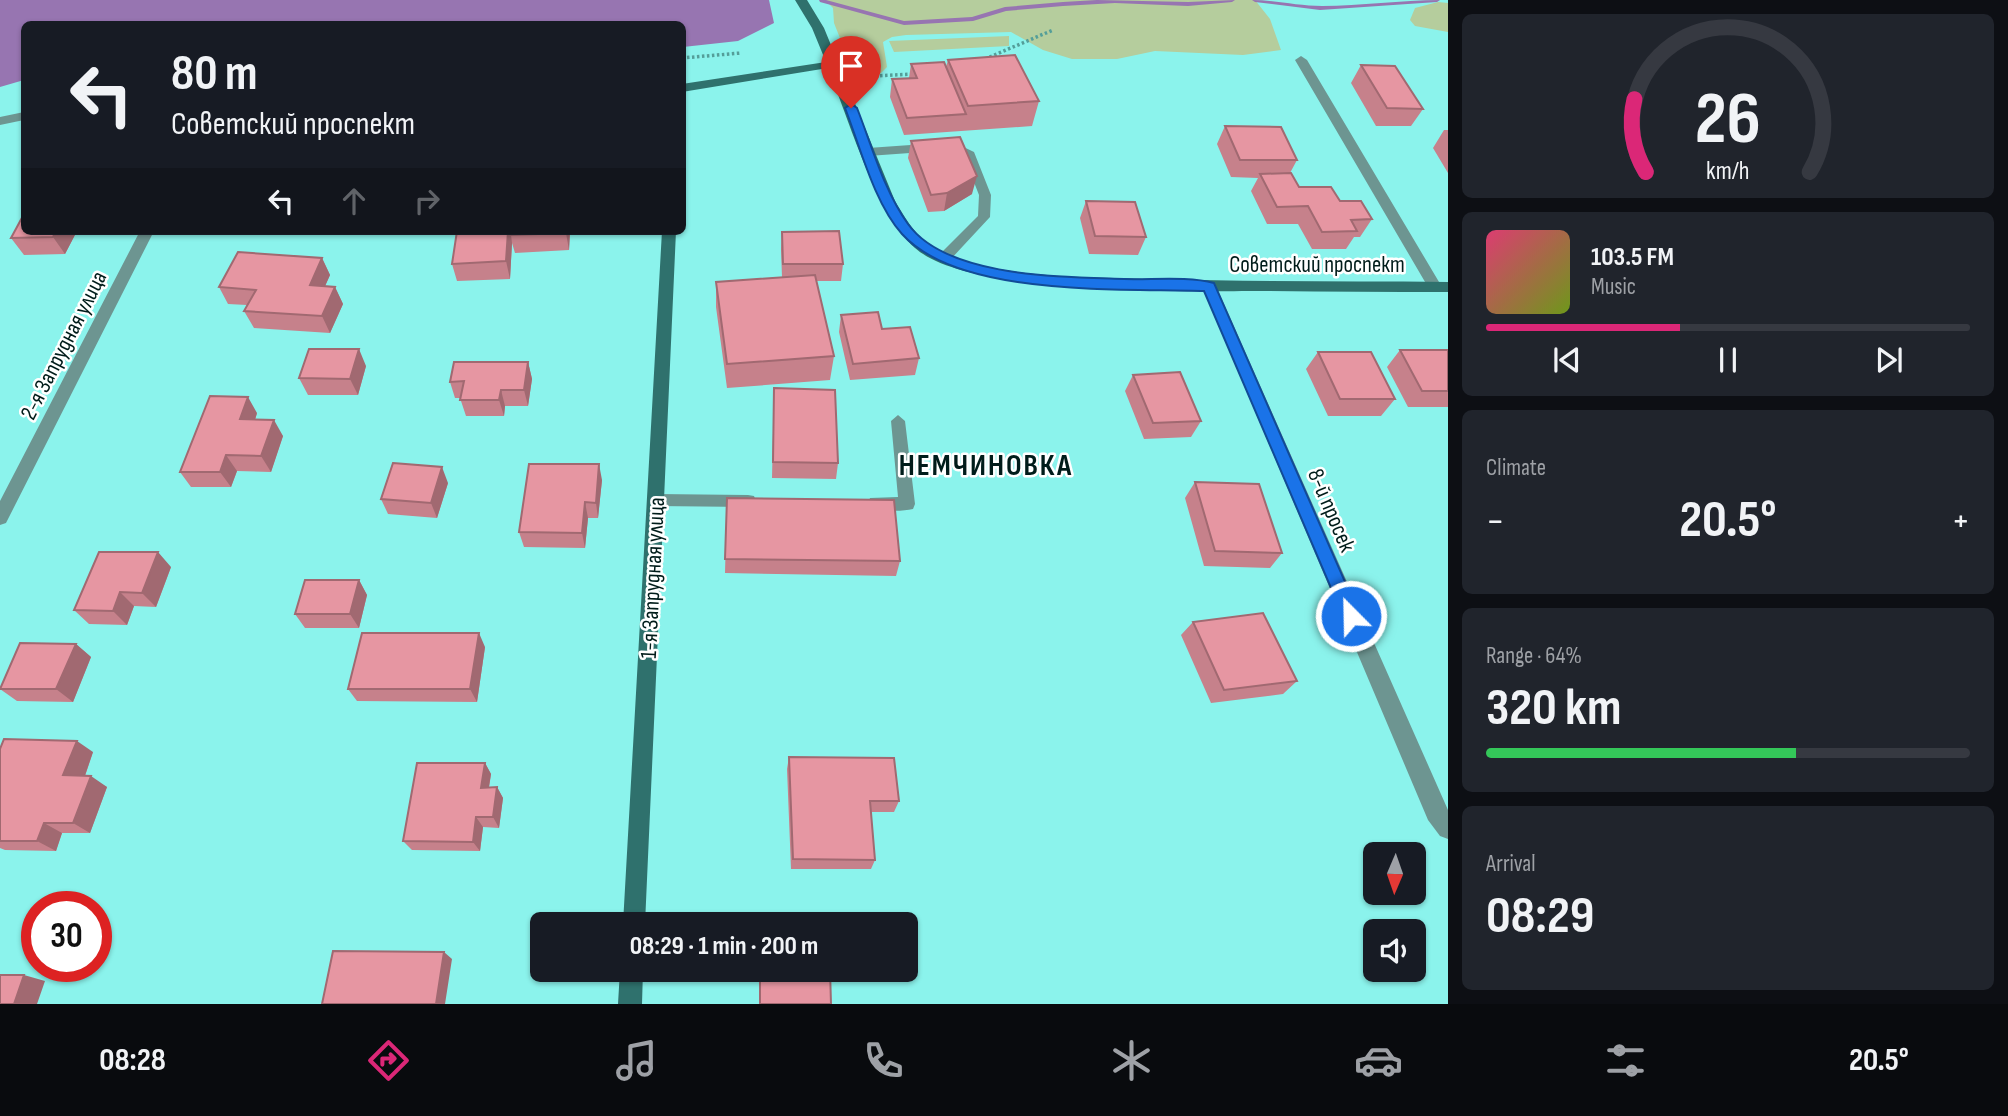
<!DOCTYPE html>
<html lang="en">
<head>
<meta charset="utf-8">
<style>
  body { margin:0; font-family:"Sofia Sans Condensed",sans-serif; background:#20242c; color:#f1f3f6; height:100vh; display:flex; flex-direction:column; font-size:26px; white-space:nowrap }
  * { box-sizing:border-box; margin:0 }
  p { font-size:23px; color:#9ea1a6 }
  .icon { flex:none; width:38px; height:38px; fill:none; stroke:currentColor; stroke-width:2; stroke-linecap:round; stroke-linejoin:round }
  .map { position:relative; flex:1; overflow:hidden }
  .drawer { display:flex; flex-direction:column; gap:14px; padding:14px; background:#0d0f14; width:560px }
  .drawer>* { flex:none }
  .hud { position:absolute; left:21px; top:21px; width:665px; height:214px; border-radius:10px; box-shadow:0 2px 5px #0004; background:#171b24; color:#f1f3f6; overflow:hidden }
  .needle { width:46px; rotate:182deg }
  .tools { position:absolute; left:1363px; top:842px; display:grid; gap:14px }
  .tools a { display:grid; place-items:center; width:63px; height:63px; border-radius:10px; background:#171b24; box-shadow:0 2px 5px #0004; font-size:35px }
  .speed { position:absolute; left:21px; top:891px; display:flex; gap:14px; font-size:35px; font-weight:700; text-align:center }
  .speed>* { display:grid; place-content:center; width:91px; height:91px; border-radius:50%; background:#171b24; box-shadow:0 2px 5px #0004; line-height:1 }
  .speed .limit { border:10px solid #d22; background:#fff; color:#111 }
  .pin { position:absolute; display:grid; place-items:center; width:60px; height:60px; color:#fff; margin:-72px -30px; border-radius:50% 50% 50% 0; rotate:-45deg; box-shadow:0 0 7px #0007 }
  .pin .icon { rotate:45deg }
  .me { position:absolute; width:77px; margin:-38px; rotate:337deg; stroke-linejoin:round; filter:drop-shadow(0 0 5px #0008) }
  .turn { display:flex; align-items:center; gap:24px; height:147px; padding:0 35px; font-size:32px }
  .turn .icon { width:91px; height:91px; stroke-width:2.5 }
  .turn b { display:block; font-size:49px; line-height:60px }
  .lanes { display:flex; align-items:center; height:66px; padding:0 35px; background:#0003; justify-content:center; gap:35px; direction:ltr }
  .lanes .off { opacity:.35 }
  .big { font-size:52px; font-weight:700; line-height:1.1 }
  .drawer .widget { flex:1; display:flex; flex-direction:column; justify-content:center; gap:10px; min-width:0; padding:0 24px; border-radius:10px; background:#20242c }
  .drawer .dial { align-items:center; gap:0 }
  .dial svg { height:182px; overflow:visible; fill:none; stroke:#363941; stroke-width:7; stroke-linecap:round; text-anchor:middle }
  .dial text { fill:#f1f3f6; stroke:none }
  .song { display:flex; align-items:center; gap:21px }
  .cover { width:84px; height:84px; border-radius:10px; background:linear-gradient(135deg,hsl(340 70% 55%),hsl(80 70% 35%)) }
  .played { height:7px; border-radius:4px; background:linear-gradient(90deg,#db2777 40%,#363941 40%) }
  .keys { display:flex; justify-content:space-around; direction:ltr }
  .heat { display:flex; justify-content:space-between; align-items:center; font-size:38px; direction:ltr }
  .charge { height:10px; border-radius:5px; background:linear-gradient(90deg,#34c759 64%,#363941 0) }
  .trip { position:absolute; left:530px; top:912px; width:388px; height:70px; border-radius:10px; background:#171b24; box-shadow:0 2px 5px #0004; font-weight:700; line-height:70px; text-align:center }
  .tabs { display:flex; height:112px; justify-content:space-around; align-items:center; background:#090b0e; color:#9ea1a6 }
  .tabs .icon { width:49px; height:49px }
  .tabs .selected { color:#db2777 }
  .tabs b { font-size:32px; color:#f1f3f6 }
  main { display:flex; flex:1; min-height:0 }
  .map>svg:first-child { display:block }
  .green { fill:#b5cd9d }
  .water { fill:#9775b1 }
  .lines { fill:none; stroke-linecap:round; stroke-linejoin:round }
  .stream { fill:#9775b1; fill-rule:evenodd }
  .path { stroke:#549e99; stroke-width:3.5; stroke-dasharray:2.5 2.5; stroke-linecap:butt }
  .lane { fill:#6d9591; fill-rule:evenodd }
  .street { fill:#6d9591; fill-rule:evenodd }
  .secondary { fill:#2f716d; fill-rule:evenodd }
  .wall { fill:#c6818b }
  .shaded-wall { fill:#a16971 }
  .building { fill:#e696a2; stroke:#a16971; stroke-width:2 }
  .route { fill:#1a73e8; stroke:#114b97; stroke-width:2 }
  .labels { text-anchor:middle; stroke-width:5; stroke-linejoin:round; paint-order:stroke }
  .street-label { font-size:23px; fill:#001c1a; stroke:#fff }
  .district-label { font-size:30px; font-weight:bold; letter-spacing:2px; fill:#001c1a; stroke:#fff }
</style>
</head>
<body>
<main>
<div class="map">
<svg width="1448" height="1004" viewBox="0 0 1448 1004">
  <rect width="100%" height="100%" fill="#8bf3ec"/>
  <path class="green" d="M825 0H1255L1270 19 1281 50 1243 55 1155 51 1117 59H1072L1043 50 1011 32 906 35 892 37 883 42 887 67 880 74 867 75 853 71 834 23 833 8Z
    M1438 2 1448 3V32L1415 26 1410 20 1415 8Z
    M1009 36V46L894 52 889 41Z"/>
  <path class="water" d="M0 0H769L774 23 738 41 683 47 682 24H24V80L0 87Z"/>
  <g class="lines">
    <path class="stream" d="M819 0H826L904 21 972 17 1005 7 1063 2 1097 0 1188 2 1235 0 1232 2 1188 6 1115 3 1063 6 1006 11 973 21 904 25 820 2Z
      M1252 0C1275 0 1298 6 1322 6 1361 6 1401 0 1440 0L1437 2 1320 10 1255 2Z"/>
    <path class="path" d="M682 58 741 53
      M985 59 1053 30
      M866 80 874 76 915 74"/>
    <path class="lane" d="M953 142 974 152 991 195 990 217 950 260H940V254L978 216 979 195 963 154 952 150 868 156 862 152 868 148Z
      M898 415 905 421 915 504 913 509C901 512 882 511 870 508L868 503 870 498 898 497 891 421Z
      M656 494 748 495 754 496 756 501 754 506 748 507 656 506 650 505 648 500 650 495Z"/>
    <path class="street" d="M1301 56 1307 60 1442 287 1440 291H1430L1428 287 1295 60Z
      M24 112V120L0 125V117Z
      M140 231H154L6 523 0 525V501Z
      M1209 281 1216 286 1448 810V839L1440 836 1428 820 1202 286Z"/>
    <path class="secondary" d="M795 0H807L824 28 895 201C904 216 913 232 927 243 977 280 1095 277 1156 279 1253 282 1351 281 1448 282V292C1388 292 1328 292 1268 291 1192 291 970 297 915 248 875 211 849 120 828 68L682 92V84L826 62 812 28Z
      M662 231H676L645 924H623Z
      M620 970H643L642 1004H618Z"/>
  </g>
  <path class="wall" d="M948 60 1039 101 1032 126 904 135 890 97 892 79 909 78 911 64 946 67Z
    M1361 65 1423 109 1411 126H1376L1351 83Z
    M1225 126 1297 160 1290 173 1299 187 1340 201 1372 219 1360 237H1354L1346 249H1312L1298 224H1267L1251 191 1258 178 1231 177 1217 144Z
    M1444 130H1448V173L1433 148Z
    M911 141 972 194 944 211 928 212 908 158Z
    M1086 201 1146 237 1138 255 1089 254 1080 218Z
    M77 231 65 254 24 255 11 238Z
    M457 231H570L569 250 515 253 512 243 510 279 457 281 452 264Z
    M782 232 843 264 841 281H816L834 356 830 380 727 388 716 307V282L782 277 781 249Z
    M322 258 330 275 325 286 335 287 343 304 330 333 254 328 244 311 247 305 228 304 219 287Z
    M841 315 882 329 919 358 915 375 850 380 839 332Z
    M1400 350H1448V407H1408L1387 367Z
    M1318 352 1395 399 1381 416H1328L1306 369Z
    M528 362 532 379 528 406H505L504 416H466L460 398H455L450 382Z
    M366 366 358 395H308L299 378Z
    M1133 375 1201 421 1191 437 1144 439 1125 391Z
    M774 388 838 463 836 479 772 478Z
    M257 413 255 420 283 436 271 472 237 471 231 487H191L180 472Z
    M602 480 598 518H588L585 548 524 547 519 532Z
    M1195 482 1282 553 1270 568 1204 566 1185 498Z
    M448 483 437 518 388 514 381 499Z
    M727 498 900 561 896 576 725 573Z
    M171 567 156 607 134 606 127 625 89 624 74 610Z
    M359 580 367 595 359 628H305L295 614Z
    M1193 622 1297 681 1283 694 1211 703 1181 635Z
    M76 644 91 657 73 702 17 701 0 689Z
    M485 647 477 702 357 701 348 689Z
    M0 749 93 752 85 776 107 787 90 833H62L56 851 5 850 0 848Z
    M789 757 899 801 894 812H871L875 860 871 869H791L787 769Z
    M485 763 491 774 489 788 497 787 503 798 499 828 483 827 480 851 412 850 403 841Z
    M760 970 831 1004H759V976Z"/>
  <path class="shaded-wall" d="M977 176 972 194 944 211 947 193Z
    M56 231H77L65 254 53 237Z
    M508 231H512L511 235 512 243 510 279 506 261Z
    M566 231H570L569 250 566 233Z
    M322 258 330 275 318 302 310 285Z
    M335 287 343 304 330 333 322 316Z
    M359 349 366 366 358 395 350 379Z
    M528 362 532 379 528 406 524 390Z
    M501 390 505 406 504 416 499 400Z
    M248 397 257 413 250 436 240 419Z
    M274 420 283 436 271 472 261 456Z
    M226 455 237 471 231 487 220 472Z
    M599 464 602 480 598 518 596 503Z
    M442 467 448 483 437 518 431 503Z
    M585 502 588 518 585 548 582 533Z
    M158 552 171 567 156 607 142 593Z
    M359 580 367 595 359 628 350 614Z
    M120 592 134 606 127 625 113 611Z
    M479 633 485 647 477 702 470 689Z
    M76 644 91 657 73 702 56 689Z
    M77 741 93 752 81 787 63 775Z
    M485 763 491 774 487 798 481 788Z
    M91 776 107 787 90 833 73 823Z
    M497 787 503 798 499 828 493 817Z
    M476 817 483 827 480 851 473 842Z
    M44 823 62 833 56 851 37 841Z
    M444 952 452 959 445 1004H436Z
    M24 975 45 981 37 1004H14Z"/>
  <path class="building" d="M1015 55 1039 101 968 106 948 60Z
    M944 62 966 114 907 118 892 79 917 78 911 64Z
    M1361 65 1395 66 1423 109 1387 108Z
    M1225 126 1281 127 1297 160H1240Z
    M960 137 977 176 947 193 931 195 911 141Z
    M1291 173 1299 187H1331L1340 201H1361L1372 219 1351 220 1357 231 1322 232 1308 206 1277 207 1260 174Z
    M1086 201 1135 202 1146 237 1095 236Z
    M24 214V231H56L53 237 11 238Z
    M457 231H508L506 261 452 264Z
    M511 231H566V233L511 235Z
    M839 231 843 264H783L782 232Z
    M238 252 322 258 310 285 335 287 322 316 244 311 256 290 219 287Z
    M815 275 834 356 727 364 716 282Z
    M878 312 882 329 910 327 919 358 853 364 841 315Z
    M309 349H359L350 379 299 378Z
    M1400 350H1448V391H1422Z
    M1318 352H1371L1395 399H1340Z
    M454 362H528L524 390H501L499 400H460L464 381 450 382Z
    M1180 372 1201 421 1153 423 1133 375Z
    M774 388 835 390 838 463 773 462Z
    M210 396 248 397 240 419 274 420 261 456 226 455 220 472H180Z
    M393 463 442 467 431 503 381 499Z
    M529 464H599L596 503 585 502 582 533 519 532Z
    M1195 482 1259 484 1282 553 1215 551Z
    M727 498 894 500 900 561 725 559Z
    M99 552H158L142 593 120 592 113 611 74 610Z
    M305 580H359L350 614H295Z
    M1263 613 1297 681 1224 690 1193 622Z
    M362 633H479L470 689H348Z
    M20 643 76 644 56 689H0Z
    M4 739 77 741 63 775 91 776 73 823H44L37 841H0V749Z
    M789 757 894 758 899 801H870L875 860 793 859Z
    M417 763H485L481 788 497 787 493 817H476L473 842 403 841Z
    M333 951 444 952 436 1004H322Z
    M760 970H830L831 1004H760Z
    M0 975H24L14 1004H0Z"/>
  <path class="route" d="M851 104 857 108C872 146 884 191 908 224 947 278 1064 277 1124 279 1151 280 1188 276 1214 283L1360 616 1357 621 1351 623 1345 621 1343 616 1204 291C1123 288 960 298 902 234 874 203 860 146 845 108Z"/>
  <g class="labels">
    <g class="street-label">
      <text x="1317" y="272">Советский проспект</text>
      <text transform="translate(63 345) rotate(-63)" y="8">2-я Запрудная улица</text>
      <text transform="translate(1332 510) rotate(67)" y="8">8-й просек</text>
      <text transform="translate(652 578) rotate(-87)" y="8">1-я Запрудная улица</text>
    </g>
    <g class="district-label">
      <text x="986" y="475">НЕМЧИНОВКА</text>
    </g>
  </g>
</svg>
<div class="tools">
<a><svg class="needle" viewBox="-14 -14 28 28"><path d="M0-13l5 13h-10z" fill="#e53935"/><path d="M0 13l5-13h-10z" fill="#9ea1a6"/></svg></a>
<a><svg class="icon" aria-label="sound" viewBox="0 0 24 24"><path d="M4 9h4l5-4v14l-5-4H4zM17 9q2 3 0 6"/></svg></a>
</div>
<div class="speed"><div class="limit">30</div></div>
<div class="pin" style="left:851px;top:108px;background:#d93025"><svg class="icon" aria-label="arrive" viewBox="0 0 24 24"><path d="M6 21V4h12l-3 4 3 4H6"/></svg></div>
<svg class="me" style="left:1351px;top:616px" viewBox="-20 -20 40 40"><circle r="17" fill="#1a73e8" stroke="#fff" stroke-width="3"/><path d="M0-11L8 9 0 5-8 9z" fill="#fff"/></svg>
<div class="trip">08:29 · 1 min · 200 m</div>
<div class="hud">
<div class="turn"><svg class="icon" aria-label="left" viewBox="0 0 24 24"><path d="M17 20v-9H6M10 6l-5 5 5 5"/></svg><div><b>80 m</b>Советский проспект</div></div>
<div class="lanes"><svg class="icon" aria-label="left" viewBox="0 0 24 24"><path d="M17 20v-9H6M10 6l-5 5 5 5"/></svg><svg class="icon off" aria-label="ahead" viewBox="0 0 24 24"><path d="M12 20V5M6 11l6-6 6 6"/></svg><svg class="icon off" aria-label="right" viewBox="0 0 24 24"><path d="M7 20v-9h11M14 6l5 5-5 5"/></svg></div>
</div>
</div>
<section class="drawer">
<div class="widget dial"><svg viewBox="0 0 100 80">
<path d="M14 69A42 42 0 1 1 86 69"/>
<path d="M14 69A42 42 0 0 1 9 37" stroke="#db2777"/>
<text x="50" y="56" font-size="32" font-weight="700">26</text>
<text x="50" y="72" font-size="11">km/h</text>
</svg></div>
<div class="widget">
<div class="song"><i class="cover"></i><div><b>103.5 FM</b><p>Music</p></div></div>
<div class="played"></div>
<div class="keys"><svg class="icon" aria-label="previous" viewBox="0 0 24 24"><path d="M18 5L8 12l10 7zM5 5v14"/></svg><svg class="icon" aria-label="pause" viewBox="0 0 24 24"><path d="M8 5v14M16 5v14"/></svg><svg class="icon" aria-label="next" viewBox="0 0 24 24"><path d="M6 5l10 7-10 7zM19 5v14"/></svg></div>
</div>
<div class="widget"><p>Climate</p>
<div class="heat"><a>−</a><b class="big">20.5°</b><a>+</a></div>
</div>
<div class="widget"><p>Range · 64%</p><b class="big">320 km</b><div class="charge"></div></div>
<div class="widget"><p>Arrival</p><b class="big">08:29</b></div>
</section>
</main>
<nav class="tabs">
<b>08:28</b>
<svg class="icon selected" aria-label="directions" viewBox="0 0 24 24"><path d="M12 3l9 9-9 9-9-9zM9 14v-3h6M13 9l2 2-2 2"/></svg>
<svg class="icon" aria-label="music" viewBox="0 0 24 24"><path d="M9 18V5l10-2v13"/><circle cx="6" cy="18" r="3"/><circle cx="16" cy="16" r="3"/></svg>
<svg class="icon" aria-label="phone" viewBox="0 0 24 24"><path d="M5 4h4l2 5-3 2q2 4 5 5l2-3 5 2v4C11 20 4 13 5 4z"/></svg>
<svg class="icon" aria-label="climate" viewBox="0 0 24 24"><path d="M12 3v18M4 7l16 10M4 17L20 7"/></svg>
<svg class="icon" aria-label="car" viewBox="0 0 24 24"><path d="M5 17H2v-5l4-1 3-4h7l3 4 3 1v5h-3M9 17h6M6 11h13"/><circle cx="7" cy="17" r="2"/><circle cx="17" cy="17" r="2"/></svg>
<svg class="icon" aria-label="filters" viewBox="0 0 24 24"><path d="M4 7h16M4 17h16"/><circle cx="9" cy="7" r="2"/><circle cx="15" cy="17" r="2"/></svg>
<b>20.5°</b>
</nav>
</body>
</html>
